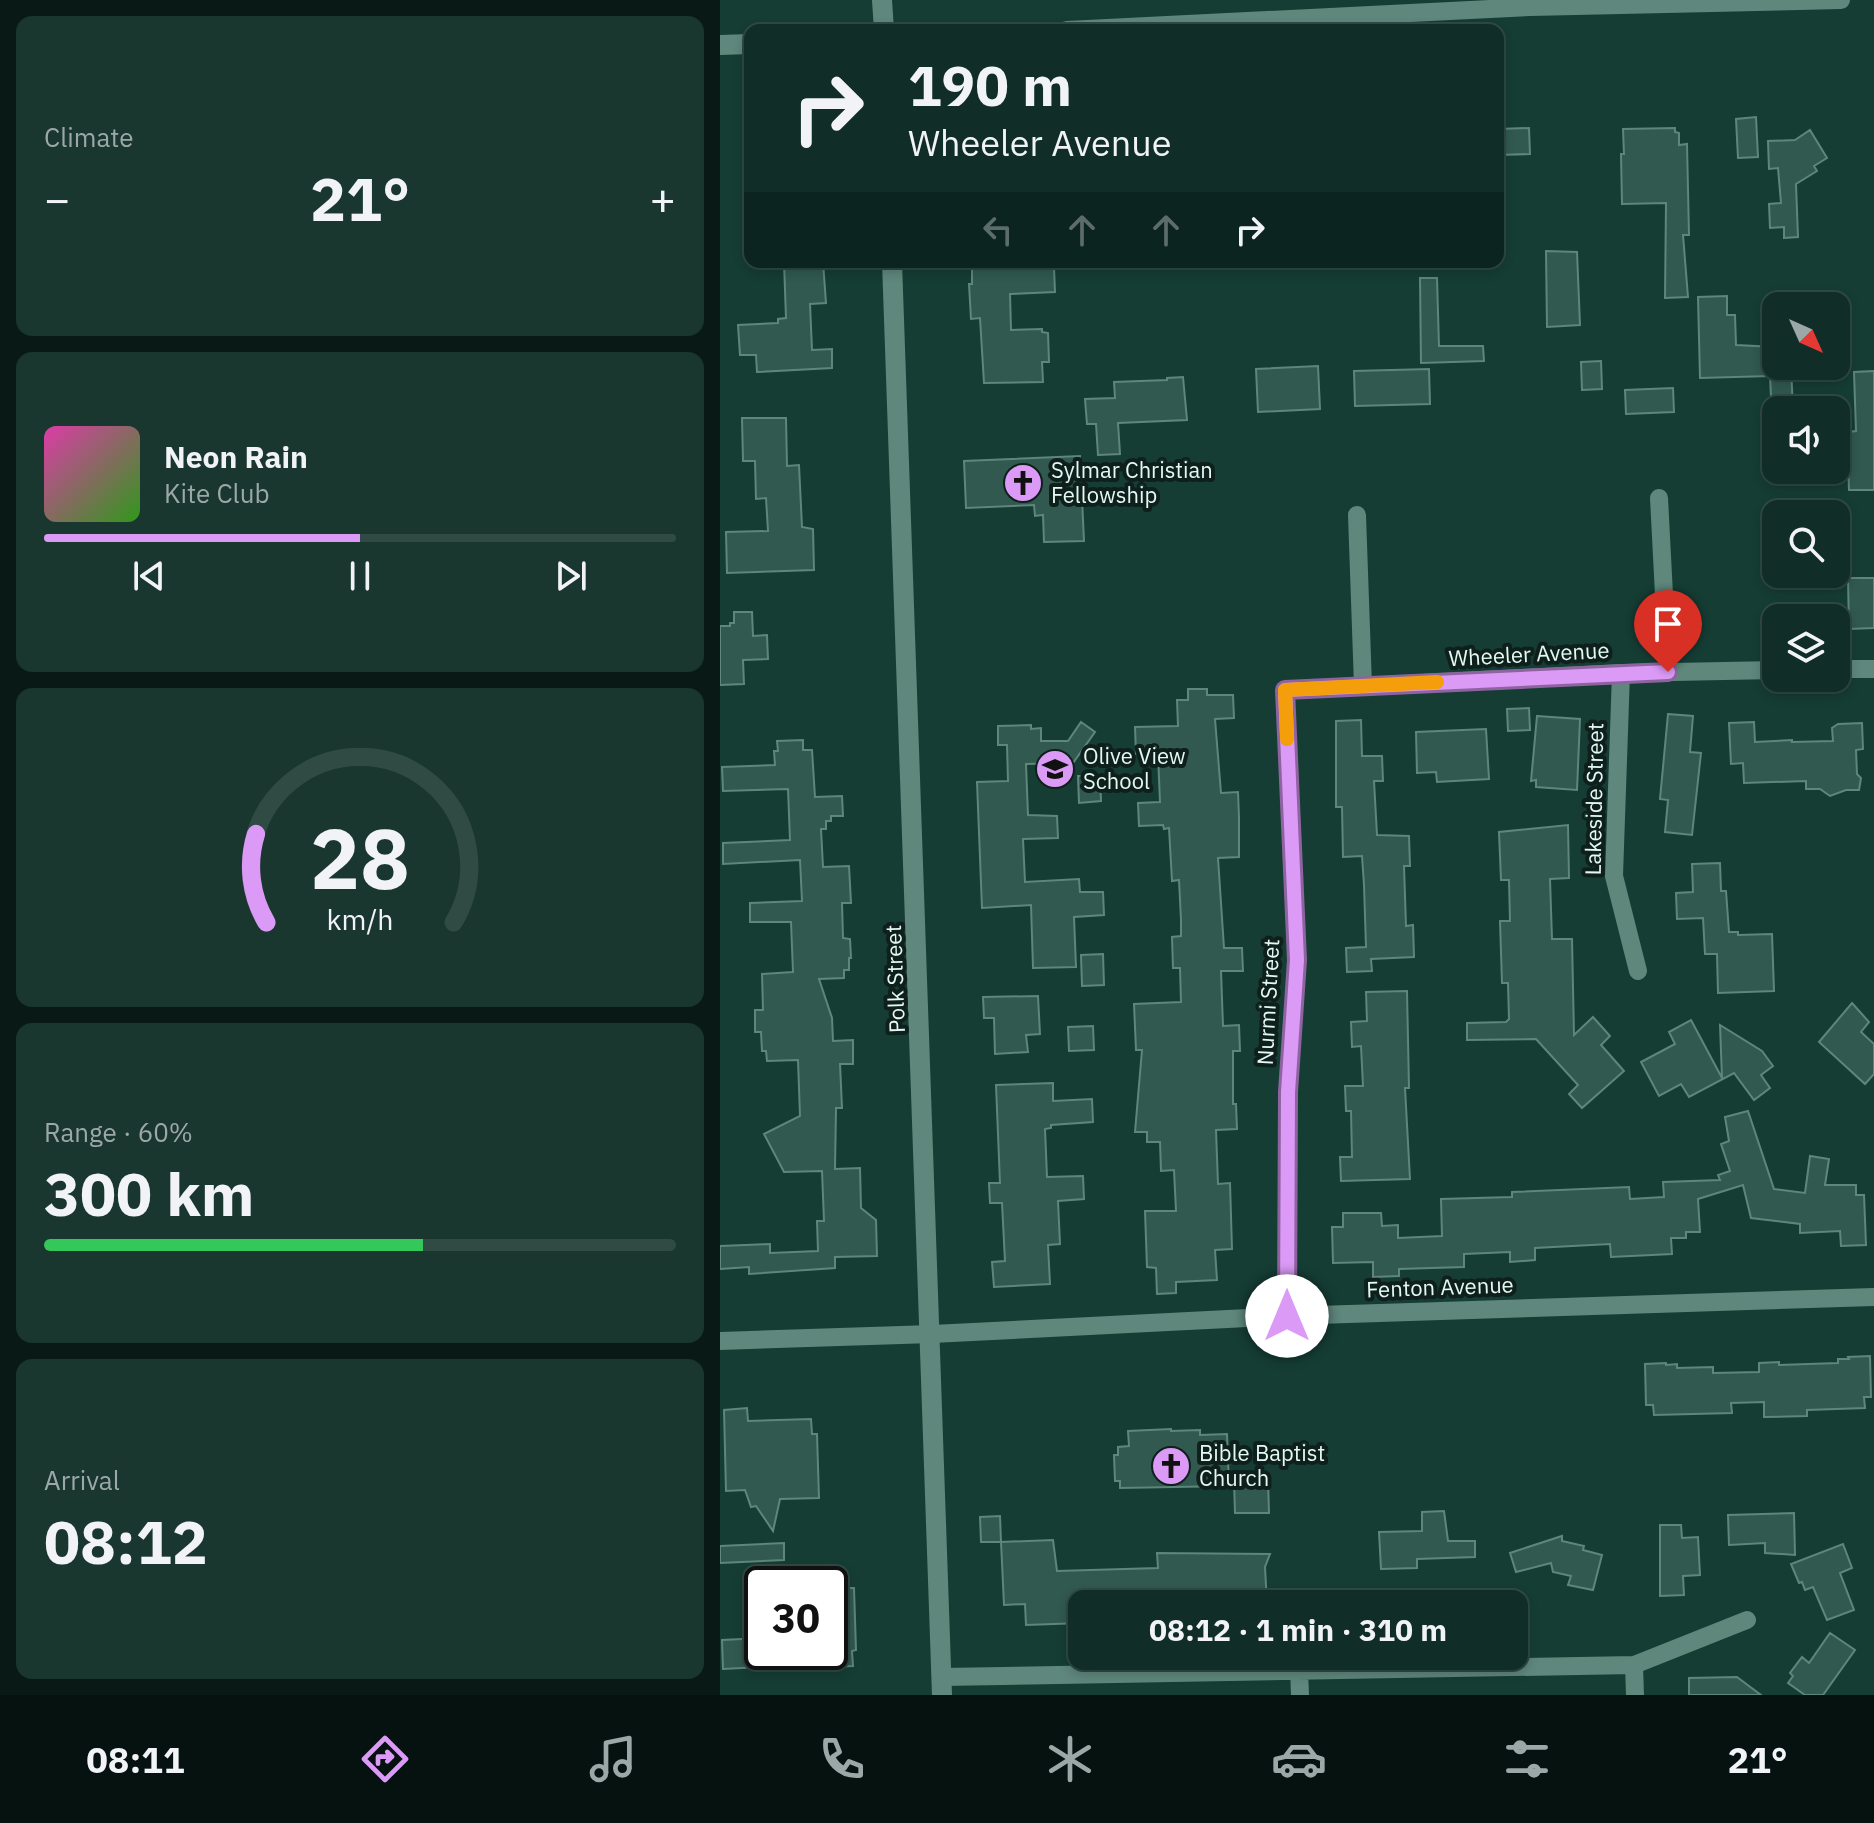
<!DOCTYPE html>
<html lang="en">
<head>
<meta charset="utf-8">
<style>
  body { margin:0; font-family:"IBM Plex Sans",sans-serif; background:#19362f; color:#f1f3f6; height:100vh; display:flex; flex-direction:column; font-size:30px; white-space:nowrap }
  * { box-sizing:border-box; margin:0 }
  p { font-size:26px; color:#9ca8a7 }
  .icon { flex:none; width:44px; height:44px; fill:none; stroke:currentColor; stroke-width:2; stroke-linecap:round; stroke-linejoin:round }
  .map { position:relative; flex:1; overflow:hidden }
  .drawer { display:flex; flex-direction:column; gap:16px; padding:16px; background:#091915; width:720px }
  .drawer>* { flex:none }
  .banner { position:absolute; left:24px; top:24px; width:760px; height:244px; border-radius:16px; box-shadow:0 4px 12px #0003,0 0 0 2px #304a44; background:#102e27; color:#f1f3f6; overflow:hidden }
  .needle { width:52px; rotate:135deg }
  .controls { position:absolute; left:1042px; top:292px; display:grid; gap:16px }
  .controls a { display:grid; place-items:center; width:88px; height:88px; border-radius:16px; background:#102e27; box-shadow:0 4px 12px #0003,0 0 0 2px #304a44; font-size:40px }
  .speed { position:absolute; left:24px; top:1566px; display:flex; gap:16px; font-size:40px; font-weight:700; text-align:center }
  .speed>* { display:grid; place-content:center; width:104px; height:104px; border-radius:50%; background:#102e27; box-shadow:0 4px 12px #0003,0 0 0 2px #304a44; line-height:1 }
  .speed .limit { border:4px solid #111; border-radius:12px; background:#fff; color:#111 }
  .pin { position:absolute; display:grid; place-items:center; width:68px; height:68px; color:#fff; margin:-82px -34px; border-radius:50% 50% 50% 0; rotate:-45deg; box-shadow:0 0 8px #0007 }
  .pin .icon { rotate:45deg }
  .me { position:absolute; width:88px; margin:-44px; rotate:0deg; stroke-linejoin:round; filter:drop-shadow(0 0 6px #0008) }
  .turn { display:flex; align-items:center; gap:28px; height:168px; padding:0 32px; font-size:36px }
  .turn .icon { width:104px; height:104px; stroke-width:2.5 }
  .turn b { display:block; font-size:56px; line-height:68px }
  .lanes { display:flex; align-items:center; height:76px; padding:0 32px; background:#0003; justify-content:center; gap:40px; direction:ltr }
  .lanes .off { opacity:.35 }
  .big { font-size:60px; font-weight:700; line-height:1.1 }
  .drawer .card { flex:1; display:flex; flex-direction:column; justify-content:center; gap:12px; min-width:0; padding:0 28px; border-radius:16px; background:#19362f }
  .drawer .dial { align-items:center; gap:0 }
  .dial svg { height:208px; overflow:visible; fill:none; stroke:#304a44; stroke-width:7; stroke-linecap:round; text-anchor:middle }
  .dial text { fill:#f1f3f6; stroke:none }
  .song { display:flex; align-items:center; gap:24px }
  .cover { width:96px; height:96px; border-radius:12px; background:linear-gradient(135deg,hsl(320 70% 55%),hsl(110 70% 35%)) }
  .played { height:8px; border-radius:4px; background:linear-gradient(90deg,#da9af6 50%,#304a44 50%) }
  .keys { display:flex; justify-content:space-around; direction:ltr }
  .heat { display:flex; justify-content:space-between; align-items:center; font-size:44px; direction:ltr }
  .charge { height:12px; border-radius:6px; background:linear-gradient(90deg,#34c759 60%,#304a44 0) }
  .trip { position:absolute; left:348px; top:1590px; width:460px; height:80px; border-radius:16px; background:#102e27; box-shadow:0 4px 12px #0003,0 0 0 2px #304a44; font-weight:700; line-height:80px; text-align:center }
  .tab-bar { display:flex; height:128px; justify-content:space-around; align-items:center; background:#061210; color:#9ca8a7 }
  .tab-bar .icon { width:56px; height:56px }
  .tab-bar .selected { color:#da9af6 }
  .tab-bar b { font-size:36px; color:#f1f3f6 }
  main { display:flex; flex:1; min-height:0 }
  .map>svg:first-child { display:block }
  .building { fill:#31594f; stroke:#5e867b; stroke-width:2 }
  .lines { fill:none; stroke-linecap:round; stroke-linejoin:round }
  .minor { stroke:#5f877c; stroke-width:18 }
  .tertiary { stroke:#5f877c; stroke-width:20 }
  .route-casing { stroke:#8e64a0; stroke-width:20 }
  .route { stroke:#da9af6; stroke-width:14 }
  .slow { stroke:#f59e0b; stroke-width:14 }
  .labels { text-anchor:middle; stroke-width:8; stroke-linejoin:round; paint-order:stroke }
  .poi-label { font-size:22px; fill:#e3f9f2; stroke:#0f201c; text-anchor:start }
  .street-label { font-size:22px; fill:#e3f9f2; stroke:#0f201c }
</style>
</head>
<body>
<main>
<section class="drawer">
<div class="card"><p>Climate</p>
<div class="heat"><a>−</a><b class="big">21°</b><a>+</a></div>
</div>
<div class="card">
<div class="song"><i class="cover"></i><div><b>Neon Rain</b><p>Kite Club</p></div></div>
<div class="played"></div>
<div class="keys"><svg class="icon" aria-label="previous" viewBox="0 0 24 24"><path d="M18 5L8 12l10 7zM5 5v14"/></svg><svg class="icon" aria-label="pause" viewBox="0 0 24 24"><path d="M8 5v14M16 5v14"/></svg><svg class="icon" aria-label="next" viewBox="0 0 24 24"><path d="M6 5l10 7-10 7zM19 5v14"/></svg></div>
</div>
<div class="card dial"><svg viewBox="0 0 100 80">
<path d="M14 69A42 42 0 1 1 86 69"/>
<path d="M14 69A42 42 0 0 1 10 35" stroke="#da9af6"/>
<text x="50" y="56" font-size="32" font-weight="700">28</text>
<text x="50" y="72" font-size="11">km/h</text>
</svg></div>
<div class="card"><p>Range · 60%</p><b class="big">300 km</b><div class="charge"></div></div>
<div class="card"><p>Arrival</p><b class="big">08:12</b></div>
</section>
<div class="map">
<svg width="1154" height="1695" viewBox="0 0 1154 1695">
  <rect width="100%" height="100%" fill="#153d34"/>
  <path class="building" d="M1036 117 1038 157 1018 158 1016 119Z
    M809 128 810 154 778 155V129Z
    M955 128V132L959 133V145L967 144 969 235H963L968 297 945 298 946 203 902 204 901 154H904L903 129Z
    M1090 130 1107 158 1094 166 1097 171 1076 184 1078 237 1064 238V227L1050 228 1049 204 1061 203 1058 168 1049 169 1048 141 1075 140Z
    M826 251 857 252 860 325 827 327Z
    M64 262H103L106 303 90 304 92 350 112 349V368L37 372 36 355H20L18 325 58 323V319L66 318Z
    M304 264 305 269 334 268 335 292 290 294 291 330 322 329V332L328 333 329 362H322L323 382 264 383 260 318 251 319 249 284H252V267Z
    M700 278H717L719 346H763L764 361 701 363Z
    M1007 296V315H1015L1016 345 1056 347V367H1071L1073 410H1057L1056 397H1051L1050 376 980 378 978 297Z
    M881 361 882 389 862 390 861 362Z
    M598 366 600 409 538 412 536 369Z
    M709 369 710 404 635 406 634 371Z
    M1154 371V490H1129L1127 432 1136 431 1134 372Z
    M463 377 467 420 398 423 400 454 378 455 376 424H367L365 399 395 398 394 382 447 380V378Z
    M953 388 954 412 906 414 905 390Z
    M22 418H66L67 466 79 465 82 527 93 529 94 570 7 573 6 532 48 531 46 498 36 499 35 461H23Z
    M360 456 364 541 324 542 323 515 315 516 314 505 246 508 244 461Z
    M1128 578H1154V628L1129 629Z
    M14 612H32L33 636 47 635 48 659 23 660 24 684 0 685V626H10V623H14Z
    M468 689H487V695H513L514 718 495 719 501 793 518 792 519 817V857L498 858 504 948H522L523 971H501L503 1026 519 1025 520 1051H513V1104H516L517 1129 496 1130 498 1184 510 1183 512 1249 495 1250 497 1280 456 1282V1293L437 1294 436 1268 427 1267 425 1211H456L454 1170 441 1171 440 1142H427V1132H415L422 1050H416L414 1004 461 1002 460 968H453L452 937 461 936V920L459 880 452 881 449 828 444 829 443 825 419 826 418 803 440 802 438 754H416L415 727 458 726 457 700H468Z
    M809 708 810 730 788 731 787 709Z
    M948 714 973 716 970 752 981 753 972 835 945 832 948 800 940 799Z
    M817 716 860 719 857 790 816 787V780L811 781Z
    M641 720 642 756H662L663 781H654L657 835 689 836 690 866H684L686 926 693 925 694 957 651 959 652 971 627 972 626 948 646 947 644 885 642 856 623 857 622 807H616V721Z
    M361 722 375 732 353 763 306 764 308 815 337 816 338 838 303 839 305 882 359 879 360 892H383L384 915 354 917 356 967 313 968 311 905 262 908 257 782 288 781 287 745H278V726L311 725V729L321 728V741H348Z
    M1034 722 1035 742 1072 740V742L1113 741 1112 728 1118 724 1142 723 1143 749 1136 750 1137 774 1141 778 1139 790H1126L1110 796 1100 789H1086V781L1024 783 1023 763 1011 764 1009 723Z
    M766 729 769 779 717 782 716 772 697 773 696 732Z
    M83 740V750H92L95 797 122 796 123 816H111V821H106V829H101L103 867 129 866 131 903H122L123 938 130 939 131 958H129V970H124V978L99 979 112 1018 113 1041 133 1040V1064H120L122 1108H116L115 1169 140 1168 141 1208 156 1220 157 1256 115 1257V1268L29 1274V1267L0 1269V1246L50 1244V1253L98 1251 97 1221H104L102 1171 64 1172 44 1134 80 1116 78 1060 47 1061 46 1051H42L41 1032H35V1010H43L42 974 73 972 71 922H30V903L82 901 80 860 3 864V843L70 840 68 789 3 791 2 767 55 765 54 751H58L57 741Z
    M358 776H380L381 801 359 803Z
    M848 825 849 878 830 879 832 939H852L854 1035 873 1017 890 1036 881 1045 904 1071 862 1108 849 1094 858 1085 816 1039 747 1040V1023L786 1022 789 1019 788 983H782L780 921H790L789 880H781L779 832Z
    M1000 863 1001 891H1006L1009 932H1018V935L1052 934 1054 991 998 993 997 954H985L983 918 957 919 956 893 973 892 972 864Z
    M383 954 384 985 362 986 361 955Z
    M687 991 689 1088H685L690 1179 621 1181 620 1157H632L631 1111H626L625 1086H643L641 1046 632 1047 631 1022 647 1021 646 992Z
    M318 996 320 1034 306 1035 308 1052 275 1054 274 1018H264L263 997Z
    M1132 1003 1149 1022 1141 1032 1154 1044V1074L1145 1084 1099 1042Z
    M971 1020 1002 1078 1000 1025 1042 1051 1053 1066 1041 1075 1050 1088 1034 1100 1014 1073 969 1097 961 1084 939 1096 921 1062 955 1044 949 1032Z
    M373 1026 374 1050 349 1051 348 1027Z
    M333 1083V1101L372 1099 373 1122 331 1125V1128L325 1129 327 1177 363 1176 364 1199 338 1201 340 1244 328 1245 330 1284 274 1287 272 1262 285 1261 282 1203H270L269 1183H280L276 1085Z
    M1028 1111 1054 1189 1085 1193 1090 1156 1109 1159 1105 1185H1136V1195H1144L1146 1245 1121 1246 1120 1231 1080 1233V1224L1031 1218 1023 1185 978 1199 980 1232H966V1238H951L952 1254 891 1257 890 1244 815 1248V1260L790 1262V1252L744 1254V1267L679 1269V1276L653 1277V1262L613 1263 612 1227H623V1213H661L662 1226 678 1225V1238L722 1236 721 1199 792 1197V1192L909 1187 910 1199 944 1197 943 1182 1000 1180 998 1175 1010 1171 1001 1144 1009 1141 1005 1117Z
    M1150 1356 1151 1397H1144L1145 1408 1087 1410V1416L1044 1417V1402L1011 1403 1012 1413 934 1415 933 1405H926L925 1364 946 1363V1365L957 1364V1368L993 1367V1373L1039 1372V1363L1059 1362V1365L1118 1363V1359H1129L1128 1357Z
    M27 1408 28 1421 91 1419 92 1434H97L99 1498 60 1499 53 1531 36 1506 31 1507 25 1490 6 1491 4 1410Z
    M451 1429V1431L480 1430V1435L507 1434 509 1486 400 1488V1481H395L394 1455H398V1447L409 1446 408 1431Z
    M548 1480 549 1513H515L514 1481Z
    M724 1511 728 1541H755V1557L697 1559V1568L661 1569 659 1532 702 1531V1512Z
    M1074 1513 1075 1555 1045 1553V1543L1009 1545 1008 1515Z
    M280 1516 281 1542H261L260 1517Z
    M940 1525H961L962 1538 978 1537 980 1575 963 1576 964 1595 940 1596Z
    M842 1536V1541L864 1546 863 1550 882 1555 873 1590 848 1585 851 1576 833 1572 831 1563 796 1572 790 1553Z
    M333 1540 337 1571 438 1568 437 1553 550 1554 545 1567 547 1604H504V1598L460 1599 461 1604H362V1623L306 1625 305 1604 284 1605 281 1542Z
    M64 1543V1560L0 1563V1546Z
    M1123 1544 1132 1568 1120 1573 1134 1610 1107 1620 1093 1587 1085 1590 1082 1582 1079 1583 1071 1564Z
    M110 1588H134L136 1650 132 1651 133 1666 110 1667Z
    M1110 1633 1135 1650 1103 1695H1085L1068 1683 1073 1676 1070 1673 1082 1657 1089 1663Z
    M42 1638V1667L3 1669 2 1640Z
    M1017 1677 1041 1695H969V1678Z"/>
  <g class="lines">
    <path class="minor" d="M347 30 810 7 1121 0
      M939 498 948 672
      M637 515 643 686
      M1116 669H1154
      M901 673 894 876 918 971
      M567 1316 568 1092 577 960 565 690 901 673 1056 670
      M0 1341 212 1334 567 1316 1154 1297
      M914 1665 915 1695
      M579 1669 580 1695
      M222 1677 914 1665 1027 1620"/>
    <path class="tertiary" d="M162 0 164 30
      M0 45 30 44
      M172 262 222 1695"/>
  </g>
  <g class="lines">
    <g class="route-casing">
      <path id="route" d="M567 1316 568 1092 577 960 565 690 948 672"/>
    </g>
    <use href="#route" class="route"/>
    <path class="slow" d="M567 739 565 690 717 682"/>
  </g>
  <defs>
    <g id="church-disc" transform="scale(2)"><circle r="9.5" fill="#da9af6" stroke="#0f201c"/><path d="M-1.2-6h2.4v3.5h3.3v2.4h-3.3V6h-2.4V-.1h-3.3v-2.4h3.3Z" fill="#111"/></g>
    <g id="school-disc" transform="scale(2)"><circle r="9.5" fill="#da9af6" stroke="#0f201c"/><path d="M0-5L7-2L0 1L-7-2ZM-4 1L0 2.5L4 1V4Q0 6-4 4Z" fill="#111"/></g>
  </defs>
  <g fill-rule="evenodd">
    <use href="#church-disc" x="303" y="483"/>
    <use href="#school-disc" x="335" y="769"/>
    <use href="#church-disc" x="451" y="1466"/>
  </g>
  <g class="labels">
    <g class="poi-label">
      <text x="331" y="478">Sylmar Christian<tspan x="331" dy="25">Fellowship</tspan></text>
      <text x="363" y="764">Olive View<tspan x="363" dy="25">School</tspan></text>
      <text x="479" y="1461">Bible Baptist<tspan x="479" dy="25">Church</tspan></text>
    </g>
    <g class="street-label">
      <text transform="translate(809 654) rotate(-3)" y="8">Wheeler Avenue</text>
      <text transform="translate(874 799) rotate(-89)" y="8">Lakeside Street</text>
      <text transform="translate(175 979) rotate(-92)" y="8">Polk Street</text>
      <text transform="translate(548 1002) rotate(-87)" y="8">Nurmi Street</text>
      <text transform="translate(720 1287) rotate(-2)" y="8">Fenton Avenue</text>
    </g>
  </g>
</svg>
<div class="controls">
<a><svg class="needle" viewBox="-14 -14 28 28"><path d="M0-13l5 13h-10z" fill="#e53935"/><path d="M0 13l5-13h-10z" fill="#9ca8a7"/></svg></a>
<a><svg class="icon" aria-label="sound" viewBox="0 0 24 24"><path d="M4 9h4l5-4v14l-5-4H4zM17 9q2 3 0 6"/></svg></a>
<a><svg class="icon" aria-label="search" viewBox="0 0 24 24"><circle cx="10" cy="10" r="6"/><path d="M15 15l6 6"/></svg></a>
<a><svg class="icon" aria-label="layers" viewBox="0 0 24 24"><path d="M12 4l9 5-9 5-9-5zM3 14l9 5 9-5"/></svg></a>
</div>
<div class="speed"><div class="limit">30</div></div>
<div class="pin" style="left:948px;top:672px;background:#d93025"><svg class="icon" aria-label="arrive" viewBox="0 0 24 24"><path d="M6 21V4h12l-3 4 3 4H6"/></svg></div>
<svg class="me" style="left:567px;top:1316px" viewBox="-20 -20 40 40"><circle r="19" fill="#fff"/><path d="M0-13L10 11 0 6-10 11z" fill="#da9af6"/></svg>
<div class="trip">08:12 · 1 min · 310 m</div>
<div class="banner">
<div class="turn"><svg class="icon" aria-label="right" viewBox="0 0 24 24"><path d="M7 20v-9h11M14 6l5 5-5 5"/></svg><div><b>190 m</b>Wheeler Avenue</div></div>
<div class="lanes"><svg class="icon off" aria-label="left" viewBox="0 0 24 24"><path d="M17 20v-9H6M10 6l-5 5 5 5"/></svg><svg class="icon off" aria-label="ahead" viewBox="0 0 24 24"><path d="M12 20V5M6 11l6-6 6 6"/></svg><svg class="icon off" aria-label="ahead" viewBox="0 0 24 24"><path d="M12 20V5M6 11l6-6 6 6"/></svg><svg class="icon" aria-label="right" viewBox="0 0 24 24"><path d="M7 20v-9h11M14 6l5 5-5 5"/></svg></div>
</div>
</div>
</main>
<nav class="tab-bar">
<b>08:11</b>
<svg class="icon selected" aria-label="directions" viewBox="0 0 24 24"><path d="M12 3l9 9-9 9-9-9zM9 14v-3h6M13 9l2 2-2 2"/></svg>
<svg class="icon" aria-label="music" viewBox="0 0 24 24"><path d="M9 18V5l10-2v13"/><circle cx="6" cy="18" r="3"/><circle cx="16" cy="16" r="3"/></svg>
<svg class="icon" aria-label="phone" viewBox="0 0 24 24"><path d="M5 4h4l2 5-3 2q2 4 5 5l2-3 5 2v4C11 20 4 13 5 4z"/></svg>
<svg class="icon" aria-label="climate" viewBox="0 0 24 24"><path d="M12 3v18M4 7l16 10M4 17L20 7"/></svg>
<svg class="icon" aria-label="car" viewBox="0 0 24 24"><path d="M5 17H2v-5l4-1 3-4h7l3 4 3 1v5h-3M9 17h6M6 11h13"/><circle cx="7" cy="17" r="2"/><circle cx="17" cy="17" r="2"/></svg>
<svg class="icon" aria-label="filters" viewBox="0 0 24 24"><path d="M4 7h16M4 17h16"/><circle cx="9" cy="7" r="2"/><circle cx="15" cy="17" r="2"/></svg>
<b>21°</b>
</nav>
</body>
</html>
